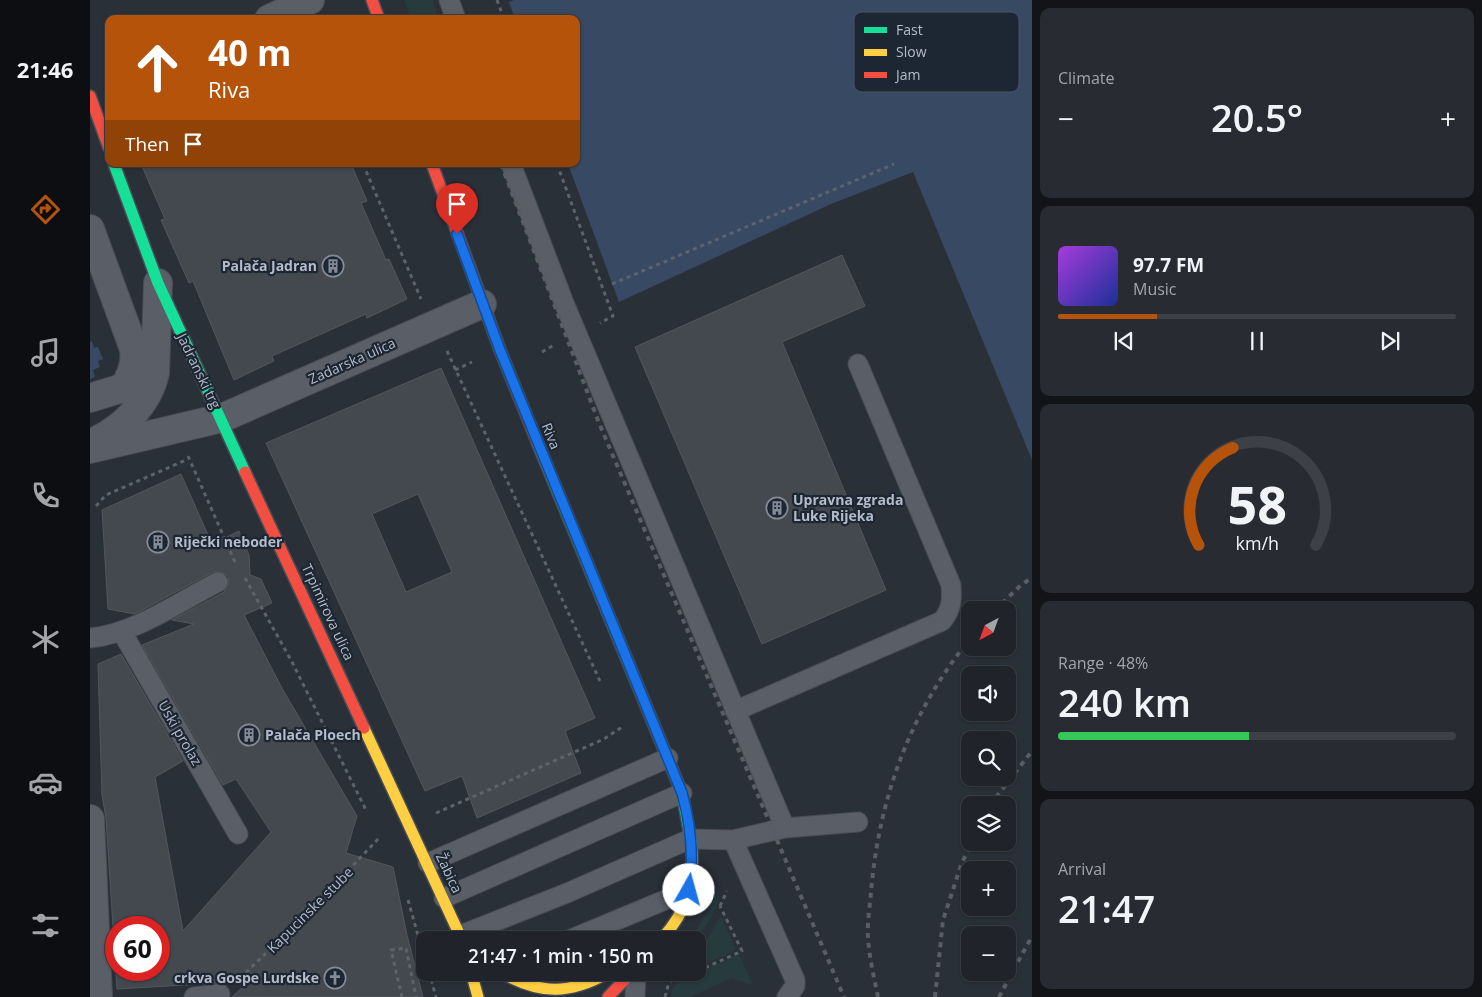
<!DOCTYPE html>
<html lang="en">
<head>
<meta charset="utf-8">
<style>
  body { margin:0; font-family:"Open Sans",sans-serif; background:#282c32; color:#f1f3f6; height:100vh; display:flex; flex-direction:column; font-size:19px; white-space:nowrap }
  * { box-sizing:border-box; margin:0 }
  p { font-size:16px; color:#a2a4a8 }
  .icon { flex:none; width:28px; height:28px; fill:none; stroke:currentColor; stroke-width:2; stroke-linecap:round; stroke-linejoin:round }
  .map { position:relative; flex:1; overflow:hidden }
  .panel { display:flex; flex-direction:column; gap:8px; padding:8px; background:#121417; width:450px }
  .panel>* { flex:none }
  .banner { position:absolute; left:15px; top:15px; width:475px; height:152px; border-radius:10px; box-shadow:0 1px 4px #0004,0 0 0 1px #3d4147; background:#b45309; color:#fff; overflow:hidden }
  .needle { width:32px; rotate:221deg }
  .controls { position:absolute; left:871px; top:601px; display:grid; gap:10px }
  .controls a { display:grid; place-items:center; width:55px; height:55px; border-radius:10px; background:#20242a; box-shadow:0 1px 4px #0004,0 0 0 1px #3d4147; font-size:25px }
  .speed { position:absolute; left:15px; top:916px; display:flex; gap:10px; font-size:25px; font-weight:700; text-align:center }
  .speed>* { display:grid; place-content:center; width:65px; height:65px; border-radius:50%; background:#20242a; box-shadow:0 1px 4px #0004,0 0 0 1px #3d4147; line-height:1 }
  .speed .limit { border:8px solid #d22; background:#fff; color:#111 }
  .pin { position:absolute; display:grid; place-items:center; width:42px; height:42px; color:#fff; margin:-51px -21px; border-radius:50% 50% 50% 0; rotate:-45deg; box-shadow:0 0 5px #0007 }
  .pin .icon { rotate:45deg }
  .me { position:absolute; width:55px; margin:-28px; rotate:7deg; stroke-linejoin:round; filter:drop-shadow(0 0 4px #0008) }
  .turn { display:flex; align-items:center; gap:18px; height:105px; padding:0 20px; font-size:22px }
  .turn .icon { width:65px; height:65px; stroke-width:2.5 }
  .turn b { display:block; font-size:35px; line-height:42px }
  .then { display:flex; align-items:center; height:48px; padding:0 20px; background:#0003; gap:10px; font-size:19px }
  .big { font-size:38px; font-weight:600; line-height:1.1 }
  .panel .tile { flex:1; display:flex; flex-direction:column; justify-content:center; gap:8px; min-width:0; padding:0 18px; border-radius:10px; background:#282c32 }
  .panel .dial { align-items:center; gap:0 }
  .dial svg { height:130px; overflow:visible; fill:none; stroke:#3d4147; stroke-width:7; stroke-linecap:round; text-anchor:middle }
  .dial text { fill:#f1f3f6; stroke:none }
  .song { display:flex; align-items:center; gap:15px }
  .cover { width:60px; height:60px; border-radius:8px; background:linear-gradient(135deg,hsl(280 70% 55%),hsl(230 70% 35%)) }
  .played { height:5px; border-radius:2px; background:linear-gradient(90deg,#b45309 25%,#3d4147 25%) }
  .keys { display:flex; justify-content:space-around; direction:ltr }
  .heat { display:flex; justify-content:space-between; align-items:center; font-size:28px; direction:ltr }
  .charge { height:8px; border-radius:4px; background:linear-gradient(90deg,#34c759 48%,#3d4147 0) }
  .trip { position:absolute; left:326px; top:931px; width:290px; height:50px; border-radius:10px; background:#20242a; box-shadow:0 1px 4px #0004,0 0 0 1px #3d4147; font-weight:600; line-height:50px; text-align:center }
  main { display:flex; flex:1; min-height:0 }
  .tab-bar { display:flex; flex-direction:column; width:90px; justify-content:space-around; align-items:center; background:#0d0e11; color:#a2a4a8 }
  .tab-bar .icon { width:35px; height:35px }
  .tab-bar .on { color:#b45309 }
  .tab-bar b { font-size:22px; color:#f1f3f6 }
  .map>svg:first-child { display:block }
  .green { fill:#273a3e }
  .water { fill:#384963 }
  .building { fill:#444950; stroke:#52575f; fill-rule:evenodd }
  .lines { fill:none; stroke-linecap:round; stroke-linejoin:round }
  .lane-casing { stroke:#484c53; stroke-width:21 }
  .street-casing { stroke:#484c53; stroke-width:30 }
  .fast-casing { stroke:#484c55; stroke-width:14 }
  .slow-casing { stroke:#484c55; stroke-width:14 }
  .jam-casing { stroke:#484c55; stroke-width:14 }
  .path { stroke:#5d636a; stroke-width:3; stroke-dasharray:4 4; stroke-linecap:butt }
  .lane { stroke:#5a5e66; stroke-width:19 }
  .street { stroke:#5a5e66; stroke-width:28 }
  .fast { stroke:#16e098; stroke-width:11 }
  .slow { stroke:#ffcf43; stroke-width:11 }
  .jam { stroke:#f24e42; stroke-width:11 }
  .rail { stroke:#595d64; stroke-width:4; stroke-dasharray:5 5; stroke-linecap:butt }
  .route-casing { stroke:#114b97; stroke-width:12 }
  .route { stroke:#1a73e8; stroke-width:9 }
  .labels { text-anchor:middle; stroke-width:4.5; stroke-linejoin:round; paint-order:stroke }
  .poi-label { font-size:14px; font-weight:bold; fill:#b4bcc9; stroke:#1d2633; text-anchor:start }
  .street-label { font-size:14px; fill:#b4bcc9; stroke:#1d2633 }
  .key { fill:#1d2633; stroke:#4a5360; stroke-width:1 }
  .key-label { font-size:14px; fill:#b4bcc9 }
</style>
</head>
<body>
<main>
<nav class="tab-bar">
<b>21:46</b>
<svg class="icon on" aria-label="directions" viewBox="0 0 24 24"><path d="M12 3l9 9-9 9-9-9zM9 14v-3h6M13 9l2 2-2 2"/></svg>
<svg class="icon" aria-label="music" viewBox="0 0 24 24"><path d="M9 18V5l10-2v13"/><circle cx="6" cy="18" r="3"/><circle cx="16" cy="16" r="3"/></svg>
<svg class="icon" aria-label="phone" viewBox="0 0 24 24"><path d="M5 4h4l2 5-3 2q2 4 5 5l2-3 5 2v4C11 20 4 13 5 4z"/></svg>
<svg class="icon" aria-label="climate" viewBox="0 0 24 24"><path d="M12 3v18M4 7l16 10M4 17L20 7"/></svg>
<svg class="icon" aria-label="car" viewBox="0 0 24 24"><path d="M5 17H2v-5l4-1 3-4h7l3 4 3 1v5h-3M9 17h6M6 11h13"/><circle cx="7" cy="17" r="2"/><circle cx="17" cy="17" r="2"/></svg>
<svg class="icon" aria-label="filters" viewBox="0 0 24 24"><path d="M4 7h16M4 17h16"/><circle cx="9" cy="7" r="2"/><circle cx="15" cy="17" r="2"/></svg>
</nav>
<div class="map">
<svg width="942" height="997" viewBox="0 0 942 997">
  <rect width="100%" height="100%" fill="#2a3038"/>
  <path class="green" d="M314 0H343L349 19H321Z
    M628 890C633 905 614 928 606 940H599L616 915 624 895Z
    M631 916 646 950 608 967V954Z
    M649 954 663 985 642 978 600 997H581L582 990 589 979 593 980Z"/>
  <path class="water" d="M424 0H942V460L823 172 741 204 529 302 478 164H486V19H425L419 2Z
    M2 341 4 348 8 347 13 359 8 361 10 367 3 370 5 377 0 379V342Z"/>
  <path class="building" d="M51 164H261L277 201 271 203 296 260 299 259 317 299 277 318 276 314 182 356 184 361 144 380 103 281 99 283 71 220 75 219Z
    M752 255 775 306 692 342 796 590 672 644 545 347Z
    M351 368 505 718 475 731 491 773 387 818 372 776 335 791 176 443ZM328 494 362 572 316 592 282 514Z
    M91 474 122 544 149 531 159 555 160 575 171 579 182 603 154 615 193 690 267 816 256 853 303 867 317 935 333 997H142L156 984 129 983 27 989 16 818 12 795 8 664 31 654 93 761 65 777 93 931 181 832 146 779 133 785 52 645 104 624 82 620 134 592 139 583 138 576 129 571 123 572 45 614 18 609 12 510ZM26 928H69V970H26Z"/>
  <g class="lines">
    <g class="lane-casing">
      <path id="lane" d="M359 0 366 19
        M421 164 474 303 695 828
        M32 632 148 834
        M0 638C44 634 89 602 128 582
        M645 711 852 621C862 609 862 600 861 585L768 364
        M643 840 705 980V986L697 997
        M338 863 578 758
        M354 898 592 793
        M371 935 477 893 600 839 643 840 695 828 768 822
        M479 940 599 890
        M104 997 130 994
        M545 997 546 972"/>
    </g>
    <g class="street-casing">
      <path id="street" d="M179 19 220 0
        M0 229 44 349C46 364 41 376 33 389
        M0 398 49 383
        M6 441C34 427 58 404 65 373L68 283
        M0 449 132 418 392 304
        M0 819 8 997"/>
    </g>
    <g class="fast-casing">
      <path id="fast" d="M24 164 68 283 155 472
        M448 444 592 793 601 841"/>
    </g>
    <g class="slow-casing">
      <path id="slow" d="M274 728 372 940
        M571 940C599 909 605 882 601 841
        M381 972 388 997
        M410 972C451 995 479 995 520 972"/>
    </g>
    <g class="jam-casing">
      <path id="jam" d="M282 0 289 19
        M0 96 19 148
        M342 164 410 350 448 444
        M155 472 274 728
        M518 997 542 972"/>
    </g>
    <path class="path" d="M407 0 414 19
      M273 164 331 299
      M467 164 523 316 510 323
      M522 284 804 164
      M357 351 510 681
      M452 352 464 345
      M365 370 382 362
      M98 456 145 562
      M6 506 16 495 96 460
      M155 578 202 662 276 810
      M346 813 514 739 532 727
      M318 900 335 960
      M630 906 637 891
      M608 971 652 951 630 906
      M339 972 346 997
      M585 977 605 972
      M150 978 214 917 290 837
      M312 997 301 950 316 948 326 997
      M575 997 578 986 587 972"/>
    <use href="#lane" class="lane"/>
    <use href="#street" class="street"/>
    <use href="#fast" class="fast"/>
    <use href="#slow" class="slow"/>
    <use href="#jam" class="jam"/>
    <path class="rail" d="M352 0 359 19
      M411 164 509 423 754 997
      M905 610 929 587 942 577
      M900 805 942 751
      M788 997C784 977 779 957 778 937 777 923 780 906 781 892 789 798 820 712 880 639
      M845 997 853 920 871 865 882 842
      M909 997 942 936"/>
  </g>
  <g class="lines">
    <g class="route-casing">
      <path id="route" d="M367 234 410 350 592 793C601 825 604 857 599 890"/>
    </g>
    <use href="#route" class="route"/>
  </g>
  <defs>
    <g id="building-ring" transform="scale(1.125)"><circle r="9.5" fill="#1d2633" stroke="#848b96" stroke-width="1.5"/><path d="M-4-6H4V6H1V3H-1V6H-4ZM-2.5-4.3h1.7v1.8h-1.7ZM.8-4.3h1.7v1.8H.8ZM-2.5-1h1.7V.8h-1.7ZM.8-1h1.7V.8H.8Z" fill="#848b96"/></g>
    <g id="church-ring" transform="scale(1.125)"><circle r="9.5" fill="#1d2633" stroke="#848b96" stroke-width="1.5"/><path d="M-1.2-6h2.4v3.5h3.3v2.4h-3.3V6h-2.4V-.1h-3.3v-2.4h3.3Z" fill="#848b96"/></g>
  </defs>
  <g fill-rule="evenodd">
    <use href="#building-ring" x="243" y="266"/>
    <use href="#building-ring" x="687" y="508"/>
    <use href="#building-ring" x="68" y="542"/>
    <use href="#building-ring" x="159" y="735"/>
    <use href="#church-ring" x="245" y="978"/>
  </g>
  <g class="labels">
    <g class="poi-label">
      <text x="227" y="271" text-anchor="end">Palača Jadran</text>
      <text x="703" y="505">Upravna zgrada<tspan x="703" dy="16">Luke Rijeka</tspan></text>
      <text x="84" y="547">Riječki neboder</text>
      <text x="175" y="740">Palača Ploech</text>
      <text x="229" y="983" text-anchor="end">crkva Gospe Lurdske</text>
    </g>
    <g class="street-label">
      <text transform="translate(262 361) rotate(-24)" y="5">Zadarska ulica</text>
      <text transform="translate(109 371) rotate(64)" y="5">Jadranski trg</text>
      <text transform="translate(461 436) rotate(68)" y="5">Riva</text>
      <text transform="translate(238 612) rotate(65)" y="5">Trpimirova ulica</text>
      <text transform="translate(90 733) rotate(60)" y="5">Uski prolaz</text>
      <text transform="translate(359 873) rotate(65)" y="5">Žabica</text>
      <text transform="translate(220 910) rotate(-45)" y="5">Kapucinske stube</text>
    </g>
  </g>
  <rect x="764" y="12" width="165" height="80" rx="8" class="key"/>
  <rect x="774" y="27" width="23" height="6" fill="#16e098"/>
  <rect x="774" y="49" width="23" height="7" fill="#ffcf43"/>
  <rect x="774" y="72" width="23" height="6" fill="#f24e42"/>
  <g class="key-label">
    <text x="806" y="35">Fast</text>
    <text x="806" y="57">Slow</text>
    <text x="806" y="80">Jam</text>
  </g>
</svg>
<div class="controls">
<a><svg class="needle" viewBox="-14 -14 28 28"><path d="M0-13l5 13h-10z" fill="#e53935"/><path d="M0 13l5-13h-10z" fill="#a2a4a8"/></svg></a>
<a><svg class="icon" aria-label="sound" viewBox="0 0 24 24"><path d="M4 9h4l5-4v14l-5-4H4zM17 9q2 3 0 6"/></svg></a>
<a><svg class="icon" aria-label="search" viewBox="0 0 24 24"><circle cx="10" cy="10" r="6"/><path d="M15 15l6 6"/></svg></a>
<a><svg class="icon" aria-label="layers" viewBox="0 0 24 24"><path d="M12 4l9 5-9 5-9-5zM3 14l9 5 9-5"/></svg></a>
<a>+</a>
<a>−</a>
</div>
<div class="speed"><div class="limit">60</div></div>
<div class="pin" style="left:367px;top:234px;background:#d93025"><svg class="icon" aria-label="arrive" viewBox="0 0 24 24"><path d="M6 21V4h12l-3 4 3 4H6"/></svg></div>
<svg class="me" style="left:599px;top:890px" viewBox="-20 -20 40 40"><circle r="19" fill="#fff"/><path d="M0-13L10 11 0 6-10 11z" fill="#1a73e8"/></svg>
<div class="trip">21:47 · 1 min · 150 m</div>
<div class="banner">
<div class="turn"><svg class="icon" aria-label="ahead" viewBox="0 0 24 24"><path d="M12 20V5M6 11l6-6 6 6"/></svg><div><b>40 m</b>Riva</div></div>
<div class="then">Then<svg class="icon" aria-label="arrive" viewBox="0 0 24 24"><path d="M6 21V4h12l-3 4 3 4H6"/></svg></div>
</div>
</div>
<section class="panel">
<div class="tile"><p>Climate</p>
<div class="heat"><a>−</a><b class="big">20.5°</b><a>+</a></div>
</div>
<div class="tile">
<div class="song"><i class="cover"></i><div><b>97.7 FM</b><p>Music</p></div></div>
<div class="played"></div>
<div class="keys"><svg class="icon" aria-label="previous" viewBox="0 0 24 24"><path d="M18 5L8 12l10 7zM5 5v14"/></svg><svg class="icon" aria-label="pause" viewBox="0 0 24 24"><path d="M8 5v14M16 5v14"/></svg><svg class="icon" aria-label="next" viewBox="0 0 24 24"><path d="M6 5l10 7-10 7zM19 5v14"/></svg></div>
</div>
<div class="tile dial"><svg viewBox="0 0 100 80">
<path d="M14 69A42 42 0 1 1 86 69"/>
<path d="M14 69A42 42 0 0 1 35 9" stroke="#b45309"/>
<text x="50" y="56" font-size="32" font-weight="700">58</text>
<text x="50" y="72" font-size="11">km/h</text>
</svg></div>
<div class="tile"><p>Range · 48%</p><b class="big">240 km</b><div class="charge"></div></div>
<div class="tile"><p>Arrival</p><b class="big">21:47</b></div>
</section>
</main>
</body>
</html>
